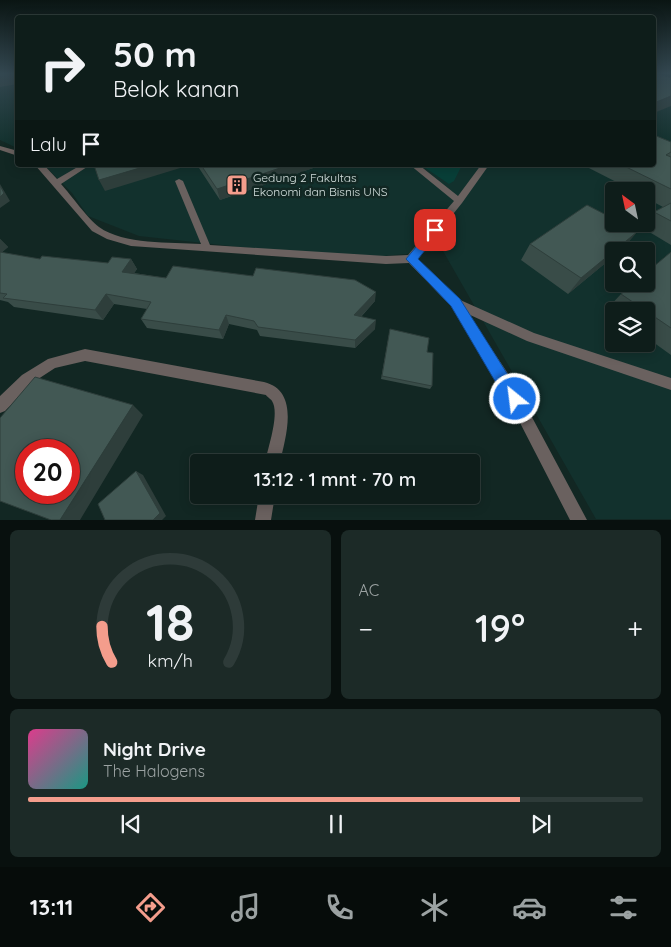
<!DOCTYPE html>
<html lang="id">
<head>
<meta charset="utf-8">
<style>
  body { margin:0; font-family:Quicksand,sans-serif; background:#1c2a27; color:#f1f3f6; height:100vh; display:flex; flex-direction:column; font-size:19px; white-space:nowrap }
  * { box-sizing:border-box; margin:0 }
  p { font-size:16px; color:#9ba2a2 }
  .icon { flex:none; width:28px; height:28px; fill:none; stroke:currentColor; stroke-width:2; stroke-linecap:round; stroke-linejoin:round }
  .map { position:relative; height:520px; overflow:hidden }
  .sheet { display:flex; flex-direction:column; gap:10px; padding:10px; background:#08100e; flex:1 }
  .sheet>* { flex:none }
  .top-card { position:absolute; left:15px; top:15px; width:641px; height:152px; border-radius:5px; box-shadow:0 2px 12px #0003,0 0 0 1px #2e3b39; background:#0e1d1a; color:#f1f3f6; overflow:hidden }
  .needle { width:32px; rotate:327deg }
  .tools { position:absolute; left:605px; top:182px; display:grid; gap:10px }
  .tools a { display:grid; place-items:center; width:50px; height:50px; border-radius:5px; background:#0e1d1a; box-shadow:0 2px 12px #0003,0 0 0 1px #2e3b39; font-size:25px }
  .speed { position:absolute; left:15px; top:439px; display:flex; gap:10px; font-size:25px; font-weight:700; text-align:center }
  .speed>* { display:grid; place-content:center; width:65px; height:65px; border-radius:50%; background:#0e1d1a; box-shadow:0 2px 12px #0003,0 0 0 1px #2e3b39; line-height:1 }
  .speed .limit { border:8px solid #d22; background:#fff; color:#111 }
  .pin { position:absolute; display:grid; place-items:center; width:42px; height:42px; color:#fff; margin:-21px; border-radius:10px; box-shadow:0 2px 8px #0006 }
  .me { position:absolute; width:55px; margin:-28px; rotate:331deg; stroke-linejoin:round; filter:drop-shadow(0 0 4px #0008) }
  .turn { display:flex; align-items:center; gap:18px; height:105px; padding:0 15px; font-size:22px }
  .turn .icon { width:65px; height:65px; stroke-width:2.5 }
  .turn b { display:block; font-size:35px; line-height:42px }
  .then { display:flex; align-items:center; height:48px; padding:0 15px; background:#0003; gap:10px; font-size:19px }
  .big { font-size:38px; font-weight:600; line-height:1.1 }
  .sheet .widget { flex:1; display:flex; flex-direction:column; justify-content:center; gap:8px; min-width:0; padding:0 18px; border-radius:8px; background:#1c2a27 }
  .sheet .dial { align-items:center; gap:0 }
  .dial svg { height:130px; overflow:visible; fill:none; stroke:#2e3b39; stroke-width:7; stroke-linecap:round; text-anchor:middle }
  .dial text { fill:#f1f3f6; stroke:none }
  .song { display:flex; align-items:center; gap:15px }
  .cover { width:60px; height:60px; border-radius:8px; background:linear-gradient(135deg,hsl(330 70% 55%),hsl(170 70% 35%)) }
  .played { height:5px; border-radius:2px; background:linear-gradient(90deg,#f49d8c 80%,#2e3b39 80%) }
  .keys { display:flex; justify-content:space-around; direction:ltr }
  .heat { display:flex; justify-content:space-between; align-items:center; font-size:28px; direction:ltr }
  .sheet .tiles { flex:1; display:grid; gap:10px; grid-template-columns:1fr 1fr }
  .widget:last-child { grid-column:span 2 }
  .trip { position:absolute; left:190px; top:454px; width:290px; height:50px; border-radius:5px; background:#0e1d1a; box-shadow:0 2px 12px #0003,0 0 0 1px #2e3b39; font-weight:600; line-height:50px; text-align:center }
  .menu { display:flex; height:80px; justify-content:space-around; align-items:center; background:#060c0a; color:#9ba2a2 }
  .menu .icon { width:35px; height:35px }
  .menu .current { color:#f49d8c }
  .menu b { font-size:22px; color:#f1f3f6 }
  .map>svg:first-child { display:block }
  .built { fill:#12312d; fill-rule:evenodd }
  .green { fill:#083f38 }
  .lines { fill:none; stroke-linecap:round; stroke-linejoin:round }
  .lane { fill:#6a615f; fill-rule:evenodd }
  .wall { fill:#394c48 }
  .shaded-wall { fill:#2e3e3b }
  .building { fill:#425854; stroke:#2e3e3b; fill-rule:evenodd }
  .route { fill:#1a73e8; stroke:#114b97 }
  .labels { text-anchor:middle; stroke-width:5; stroke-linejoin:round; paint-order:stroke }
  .poi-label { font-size:12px; fill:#d4e0de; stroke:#122723; text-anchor:start }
</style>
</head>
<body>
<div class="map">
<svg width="671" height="520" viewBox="0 0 671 520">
  <rect width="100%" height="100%" fill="#122723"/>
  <path class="built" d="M0 74H17V148L0 140Z
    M654 74H671V519H596L443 251 382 256 278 251 139 236 88 216 72 193 44 165H654ZM614 191H646V224H614ZM614 251H646V284H614ZM614 311H646V344H614Z"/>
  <path class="green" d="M421 165H462L454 181 449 184Z"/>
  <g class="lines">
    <path class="lane" d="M0 146 18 151V156L0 150Z
      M35 165H44L57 179 81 165H90L61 184C71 195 88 219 99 227 124 245 170 242 201 244L175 181 179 179 183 181 210 245 386 256 408 255 454 201 410 165H419L458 196 481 165H489L462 203 417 259 458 299 534 333 671 378V390L527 341 468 314 511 378 587 520H570L501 386 451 306 409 263 386 264 131 246 107 239 92 231Z
      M85 349 264 382C300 391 286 436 280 462H265C268 448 280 413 272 401 272 400 266 396 266 395L85 361 55 368 32 383 5 411 0 413V396L22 375 48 359Z
      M259 495H275L271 520H255Z"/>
  </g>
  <path class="wall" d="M671 142V245L641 227 644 224H646V221L654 212 663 207 646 198V191H634L583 165H654Z
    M197 165H322L220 200Z
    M637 232 623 248 614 251V256L568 294 521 260 530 244Z
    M0 239 8 247 1 253 40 259 108 263 131 259 137 269 134 273 166 278 375 301 361 317 375 329 355 348 260 336 257 330 229 324 223 339 147 328 141 319 147 309 114 304 103 320 14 307 8 302 0 300Z
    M671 252V355L646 337V311H614V314L607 309 621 294Z
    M390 329 427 352 432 386 430 389 381 379Z"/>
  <path class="shaded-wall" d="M12 74H18V84L0 87V77Z
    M671 96V106L654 113V103Z
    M150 165H190L105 191 99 180Z
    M289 165H322L220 200 217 189Z
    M0 184 10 201 0 208Z
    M637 232 623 248 619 251H614V256L568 294 581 278Z
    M0 239 8 247 0 254Z
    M131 259 137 269 129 281 122 272Z
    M376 292 375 301 354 324V315Z
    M106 294 114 304 103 320 95 310Z
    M226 315 229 324 223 339 219 330Z
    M376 320 375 329 355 348V340Z
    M133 405 143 415 80 520H60Z
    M136 471 143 475 166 516 162 520H153Z"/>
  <path class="building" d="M0 74H12L0 77Z
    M654 74H660L671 78V96L654 103Z
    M654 135 671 142V152L666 155 671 157V189L622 165H654Z
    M94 165H150L99 180Z
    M201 165H289L217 189Z
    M0 186 4 193 0 197Z
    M671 203V221L654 212Z
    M587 205 614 219V224H622L637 232 581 278 530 244Z
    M0 252 40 259 42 256 108 263 112 257 131 259 122 272 166 278 173 266 253 276 256 268 355 280 376 292 354 315 376 320 355 340 258 327 254 321 226 315 219 330 141 319 151 302 106 294 95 310 3 298 7 294 0 293Z
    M671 252V328L621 294 634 284H646V273Z
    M390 329 429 338 427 352 433 353 432 386 382 376Z
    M35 377 133 405 60 520H51L0 501V418ZM26 450H69V492H26Z
    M136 471 160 513 153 520H105L98 504Z"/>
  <linearGradient id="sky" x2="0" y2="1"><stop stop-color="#0a1513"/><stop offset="0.5" stop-color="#334750"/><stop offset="1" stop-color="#334750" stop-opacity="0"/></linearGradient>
  <rect width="671" height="147" fill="url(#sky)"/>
  <path class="route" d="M435 226 441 230 418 259 460 299 520 394 522 399 520 405 515 407 509 405 451 306 406 259 432 228Z"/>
  <defs>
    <g id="building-square" transform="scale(1.125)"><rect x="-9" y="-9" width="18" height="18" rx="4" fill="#f49d8c" stroke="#122723"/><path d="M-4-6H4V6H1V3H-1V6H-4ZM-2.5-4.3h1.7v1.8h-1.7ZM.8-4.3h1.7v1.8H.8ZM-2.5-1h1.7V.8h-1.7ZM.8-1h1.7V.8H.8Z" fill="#111"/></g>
  </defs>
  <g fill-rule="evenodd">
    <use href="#building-square" x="237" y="185"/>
  </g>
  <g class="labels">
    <g class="poi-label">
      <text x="253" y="182">Gedung 2 Fakultas<tspan x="253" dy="14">Ekonomi dan Bisnis UNS</tspan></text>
    </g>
  </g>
</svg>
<div class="tools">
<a><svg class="needle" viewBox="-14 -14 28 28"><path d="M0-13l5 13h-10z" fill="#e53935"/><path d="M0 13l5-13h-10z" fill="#9ba2a2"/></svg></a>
<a><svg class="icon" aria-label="search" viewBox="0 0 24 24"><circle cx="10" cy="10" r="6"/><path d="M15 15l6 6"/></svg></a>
<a><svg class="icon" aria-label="layers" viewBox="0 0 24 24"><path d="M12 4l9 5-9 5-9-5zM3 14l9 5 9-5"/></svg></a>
</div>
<div class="speed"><div class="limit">20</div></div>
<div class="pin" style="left:435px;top:230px;background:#d93025"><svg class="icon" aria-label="arrive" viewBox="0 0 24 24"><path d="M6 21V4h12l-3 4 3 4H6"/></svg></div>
<svg class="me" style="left:515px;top:399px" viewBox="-20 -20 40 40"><circle r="17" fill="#1a73e8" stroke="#fff" stroke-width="3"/><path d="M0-11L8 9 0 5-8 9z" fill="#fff"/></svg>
<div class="trip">13:12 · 1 mnt · 70 m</div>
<div class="top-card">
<div class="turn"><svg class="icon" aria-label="right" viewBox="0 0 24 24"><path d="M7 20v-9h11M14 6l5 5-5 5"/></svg><div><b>50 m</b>Belok kanan</div></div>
<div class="then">Lalu<svg class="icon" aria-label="arrive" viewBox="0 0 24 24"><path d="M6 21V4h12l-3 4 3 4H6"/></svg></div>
</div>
</div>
<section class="sheet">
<div class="tiles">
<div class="widget dial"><svg viewBox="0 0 100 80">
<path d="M14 69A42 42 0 1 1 86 69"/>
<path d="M14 69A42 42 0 0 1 8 47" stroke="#f49d8c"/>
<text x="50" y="56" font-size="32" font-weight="700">18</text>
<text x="50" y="72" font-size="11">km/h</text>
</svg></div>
<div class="widget"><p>AC</p>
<div class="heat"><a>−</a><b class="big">19°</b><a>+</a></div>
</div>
<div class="widget">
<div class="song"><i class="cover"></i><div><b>Night Drive</b><p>The Halogens</p></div></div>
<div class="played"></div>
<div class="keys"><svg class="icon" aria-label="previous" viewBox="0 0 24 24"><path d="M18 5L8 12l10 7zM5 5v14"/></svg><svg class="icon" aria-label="pause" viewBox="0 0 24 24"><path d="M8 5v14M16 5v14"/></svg><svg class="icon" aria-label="next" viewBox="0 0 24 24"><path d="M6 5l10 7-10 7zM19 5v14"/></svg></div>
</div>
</div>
</section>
<nav class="menu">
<b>13:11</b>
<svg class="icon current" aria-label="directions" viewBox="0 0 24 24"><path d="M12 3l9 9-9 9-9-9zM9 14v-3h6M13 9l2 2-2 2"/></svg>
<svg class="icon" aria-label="music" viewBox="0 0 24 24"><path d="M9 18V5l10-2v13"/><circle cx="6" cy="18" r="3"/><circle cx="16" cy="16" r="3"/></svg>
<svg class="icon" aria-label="phone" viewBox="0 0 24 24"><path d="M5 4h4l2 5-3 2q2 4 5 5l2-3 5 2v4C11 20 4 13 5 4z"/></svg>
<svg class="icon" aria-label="climate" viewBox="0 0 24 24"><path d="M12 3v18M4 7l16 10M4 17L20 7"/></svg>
<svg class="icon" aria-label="car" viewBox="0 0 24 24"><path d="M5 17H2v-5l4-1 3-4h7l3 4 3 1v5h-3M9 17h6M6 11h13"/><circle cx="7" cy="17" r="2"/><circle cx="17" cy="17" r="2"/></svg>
<svg class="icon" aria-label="filters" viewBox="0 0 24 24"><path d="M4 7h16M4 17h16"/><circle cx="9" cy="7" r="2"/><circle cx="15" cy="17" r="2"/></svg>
</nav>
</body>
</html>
